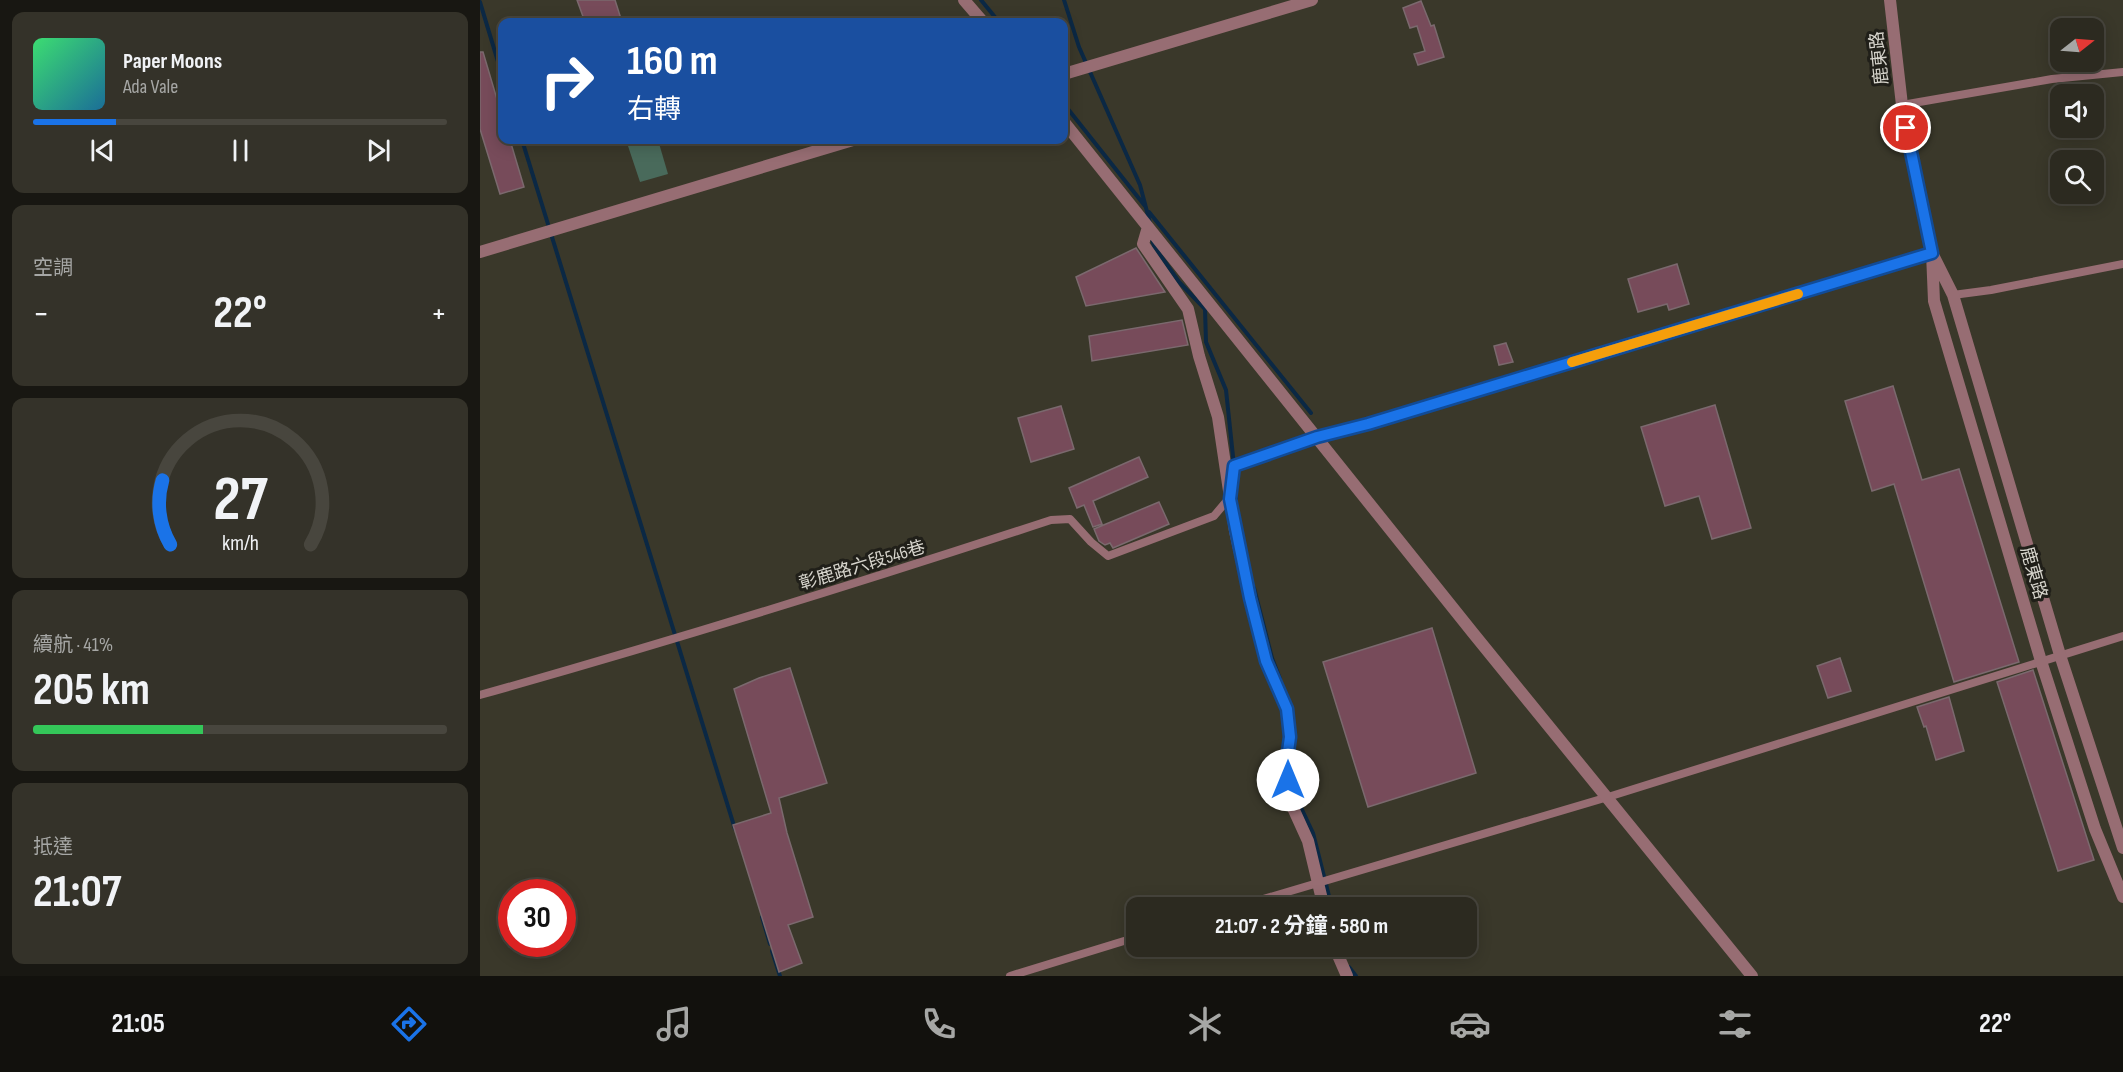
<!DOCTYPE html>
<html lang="zh-TW">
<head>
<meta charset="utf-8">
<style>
  body { margin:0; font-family:"Sofia Sans Condensed","Noto Sans TC",sans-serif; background:#343229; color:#f1f3f6; height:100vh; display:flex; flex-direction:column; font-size:22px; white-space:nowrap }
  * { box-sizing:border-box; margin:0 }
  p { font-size:20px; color:#a6a7a5 }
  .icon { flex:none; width:33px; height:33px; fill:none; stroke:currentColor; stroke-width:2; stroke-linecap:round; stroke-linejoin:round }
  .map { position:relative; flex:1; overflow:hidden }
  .panel { display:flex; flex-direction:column; gap:12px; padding:12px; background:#181712; width:480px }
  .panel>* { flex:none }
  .top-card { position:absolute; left:18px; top:18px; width:570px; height:126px; border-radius:12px; box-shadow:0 3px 15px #0003,0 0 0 2px #48463e; background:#1a4fa0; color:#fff; overflow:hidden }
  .needle { width:39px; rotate:73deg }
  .buttons { position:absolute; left:1570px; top:18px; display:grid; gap:12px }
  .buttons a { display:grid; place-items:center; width:54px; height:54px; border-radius:12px; background:#2c2a20; box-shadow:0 3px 15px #0003,0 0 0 2px #48463e; font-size:30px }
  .speed { position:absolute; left:18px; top:879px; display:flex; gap:12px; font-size:30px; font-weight:700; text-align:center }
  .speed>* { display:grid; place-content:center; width:78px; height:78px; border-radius:50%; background:#2c2a20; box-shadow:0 3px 15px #0003,0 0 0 2px #48463e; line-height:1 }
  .speed .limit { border:9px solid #d22; background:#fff; color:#111 }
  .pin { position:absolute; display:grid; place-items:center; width:51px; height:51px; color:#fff; margin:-26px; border:3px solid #fff; border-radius:50%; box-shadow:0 2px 6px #0007 }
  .me { position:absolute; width:66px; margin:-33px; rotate:0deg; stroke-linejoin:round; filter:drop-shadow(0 0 4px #0008) }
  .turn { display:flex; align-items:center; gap:21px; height:126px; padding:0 30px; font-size:27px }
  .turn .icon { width:78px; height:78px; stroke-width:2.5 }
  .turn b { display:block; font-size:42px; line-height:51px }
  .big { font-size:45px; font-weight:700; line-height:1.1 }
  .panel .widget { flex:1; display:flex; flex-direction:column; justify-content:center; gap:9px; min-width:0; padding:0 21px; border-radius:12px; background:#343229 }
  .panel .dial { align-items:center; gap:0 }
  .dial svg { height:156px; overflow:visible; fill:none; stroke:#48463e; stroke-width:7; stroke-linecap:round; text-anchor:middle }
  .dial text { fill:#f1f3f6; stroke:none }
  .song { display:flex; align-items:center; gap:18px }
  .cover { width:72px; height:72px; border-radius:9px; background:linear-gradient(135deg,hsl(140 70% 55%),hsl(200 70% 35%)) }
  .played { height:6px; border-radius:3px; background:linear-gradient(90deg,#1a73e8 20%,#48463e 20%) }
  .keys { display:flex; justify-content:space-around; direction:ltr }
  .heat { display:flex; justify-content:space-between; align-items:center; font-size:33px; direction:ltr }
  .charge { height:9px; border-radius:4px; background:linear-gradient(90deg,#34c759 41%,#48463e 0) }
  .trip { position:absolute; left:646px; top:897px; width:351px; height:60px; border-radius:12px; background:#2c2a20; box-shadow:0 3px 15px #0003,0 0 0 2px #48463e; font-weight:700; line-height:60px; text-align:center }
  .menu { display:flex; height:96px; justify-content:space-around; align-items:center; background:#12110d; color:#a6a7a5 }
  .menu .icon { width:42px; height:42px }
  .menu .active { color:#1a73e8 }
  .menu b { font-size:27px; color:#f1f3f6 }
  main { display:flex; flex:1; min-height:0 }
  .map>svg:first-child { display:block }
  .green { fill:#496a5b }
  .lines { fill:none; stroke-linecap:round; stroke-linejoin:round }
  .stream { stroke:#0b2844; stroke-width:4 }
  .building { fill:#774b5a; stroke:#7b696e; stroke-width:1.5 }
  .service { stroke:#976d73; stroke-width:8 }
  .minor { stroke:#976d73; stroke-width:12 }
  .tertiary { stroke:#976d73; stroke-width:12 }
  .route-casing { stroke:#114b97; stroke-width:15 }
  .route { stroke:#1a73e8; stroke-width:10 }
  .slow { stroke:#f59e0b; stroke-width:10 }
  .labels { text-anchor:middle; stroke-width:6; stroke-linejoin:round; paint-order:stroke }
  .street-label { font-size:18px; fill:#d6d4cc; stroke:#201f19 }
</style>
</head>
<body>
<main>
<section class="panel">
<div class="widget">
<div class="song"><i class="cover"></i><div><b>Paper Moons</b><p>Ada Vale</p></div></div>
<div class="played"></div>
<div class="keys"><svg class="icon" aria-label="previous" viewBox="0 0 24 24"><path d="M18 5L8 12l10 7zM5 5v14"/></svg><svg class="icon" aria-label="pause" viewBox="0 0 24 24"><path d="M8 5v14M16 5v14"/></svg><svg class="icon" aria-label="next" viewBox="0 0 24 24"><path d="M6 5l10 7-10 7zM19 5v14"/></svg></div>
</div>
<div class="widget"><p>空調</p>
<div class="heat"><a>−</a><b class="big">22°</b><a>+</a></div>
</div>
<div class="widget dial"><svg viewBox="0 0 100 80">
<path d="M14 69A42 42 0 1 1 86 69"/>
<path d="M14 69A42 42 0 0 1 10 36" stroke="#1a73e8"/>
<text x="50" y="56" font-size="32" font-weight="700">27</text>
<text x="50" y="72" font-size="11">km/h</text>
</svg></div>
<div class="widget"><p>續航 · 41%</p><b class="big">205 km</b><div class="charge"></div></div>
<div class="widget"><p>抵達</p><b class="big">21:07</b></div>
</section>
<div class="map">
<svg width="1643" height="976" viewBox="0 0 1643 976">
  <rect width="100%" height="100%" fill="#3a382a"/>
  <path class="green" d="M146 140H178L188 174 160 182Z"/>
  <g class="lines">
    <path class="stream" d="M501 0 519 22
      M584 0 599 47 660 185 670 223
      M0 2 22 75
      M584 104 665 206
      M42 140 255 829
      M669 212 831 413
      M672 239 674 246 699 282 725 309 726 342 746 390 754 466
      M755 482 756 499
      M774 588 792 658 800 679
      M816 797 833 833 852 908
      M282 917 290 944
      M862 946 865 957
      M292 951 300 976
      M869 967 876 976"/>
  </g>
  <path class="building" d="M97 0H135L142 22H105Z
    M941 1 951 26 954 25 964 57 938 65 934 54 945 51 937 26 930 28 923 8Z
    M0 52H3L22 116V140H30L44 187 20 194 0 129Z
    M656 248 685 292 606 306 596 277Z
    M1197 264 1209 304 1189 310 1187 304 1158 312 1148 279Z
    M702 320 708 345 612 361 609 336Z
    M1026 343 1033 362 1019 365 1014 346Z
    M1413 386 1442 480 1479 469 1539 662 1474 682 1414 484 1392 491 1365 401Z
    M1235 405 1271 528 1232 539 1219 496 1185 506 1161 427Z
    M581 406 594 449 551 462 538 418Z
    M659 457 668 477 613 501 622 524 613 527 604 505 597 508 589 488Z
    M679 502 689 524 633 548 630 543 625 545 619 541 614 529Z
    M952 628 996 773 888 807 843 662Z
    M1360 658 1371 691 1348 698 1337 666Z
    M310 668 347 783 299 798 307 833 333 917 308 925 322 963 299 972 253 825 291 813 254 689 279 678Z
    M1553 670 1614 860 1578 871 1517 682Z
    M1469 697 1484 751 1456 760 1446 726 1444 727 1437 707Z"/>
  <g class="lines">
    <path class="service" d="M1422 105 1572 79 1643 72
      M1473 295 1511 290 1643 264
      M752 485 754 466 837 437 888 424 1452 253
      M0 695C192 641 382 582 571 520L590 519 611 542 628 556 734 516 750 497
      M753 908 1128 797 1643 636
      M530 976 657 937"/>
    <path class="minor" d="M484 0 503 22
      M584 74 832 0
      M584 122 668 227 663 244 708 309 719 356 738 417 755 531 770 598 786 661 807 709 810 737 807 759 808 780 813 808 828 841 844 908
      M668 227 993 633 1272 976
      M0 252 373 140
      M854 946 867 976"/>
    <path class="tertiary" d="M1410 0 1422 105 1452 253 1454 301 1561 661 1615 829 1643 897
      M1454 257 1473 295 1580 655 1643 848"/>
  </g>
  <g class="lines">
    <g class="route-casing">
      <path id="route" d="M808 780 807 759 810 737 807 709 786 661 770 598 750 499 754 466 837 437 888 424 1452 253 1426 128"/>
    </g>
    <use href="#route" class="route"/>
    <path class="slow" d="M1092 362 1318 294"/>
  </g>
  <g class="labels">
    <g class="street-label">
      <text transform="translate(1399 58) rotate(-96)" y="6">鹿東路</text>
      <text transform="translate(382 565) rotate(-17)" y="6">彰鹿路六段546巷</text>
      <text transform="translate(1554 573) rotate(74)" y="6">鹿東路</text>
    </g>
  </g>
</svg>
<div class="buttons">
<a><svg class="needle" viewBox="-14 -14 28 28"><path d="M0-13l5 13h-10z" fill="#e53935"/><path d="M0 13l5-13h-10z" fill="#a6a7a5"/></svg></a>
<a><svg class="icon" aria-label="sound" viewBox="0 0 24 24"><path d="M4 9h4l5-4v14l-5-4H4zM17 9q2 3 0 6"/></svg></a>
<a><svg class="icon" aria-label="search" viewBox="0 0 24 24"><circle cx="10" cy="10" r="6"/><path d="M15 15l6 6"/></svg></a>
</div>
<div class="speed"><div class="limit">30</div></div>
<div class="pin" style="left:1426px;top:128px;background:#d93025"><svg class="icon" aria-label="arrive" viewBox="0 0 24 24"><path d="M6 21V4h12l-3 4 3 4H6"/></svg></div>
<svg class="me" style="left:808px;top:780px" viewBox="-20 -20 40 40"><circle r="19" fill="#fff"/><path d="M0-13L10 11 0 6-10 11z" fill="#1a73e8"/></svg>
<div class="trip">21:07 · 2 分鐘 · 580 m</div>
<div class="top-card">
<div class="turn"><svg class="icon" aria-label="right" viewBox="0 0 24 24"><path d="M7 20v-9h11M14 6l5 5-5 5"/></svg><div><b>160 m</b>右轉</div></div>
</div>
</div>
</main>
<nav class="menu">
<b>21:05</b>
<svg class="icon active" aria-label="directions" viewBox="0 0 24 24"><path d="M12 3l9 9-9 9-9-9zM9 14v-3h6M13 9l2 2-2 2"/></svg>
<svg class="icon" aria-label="music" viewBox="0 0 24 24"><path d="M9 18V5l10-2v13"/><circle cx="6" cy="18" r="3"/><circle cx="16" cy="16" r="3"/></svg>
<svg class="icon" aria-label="phone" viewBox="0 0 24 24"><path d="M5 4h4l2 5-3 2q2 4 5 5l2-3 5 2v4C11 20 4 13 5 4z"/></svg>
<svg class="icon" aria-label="climate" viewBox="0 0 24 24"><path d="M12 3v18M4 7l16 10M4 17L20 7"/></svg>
<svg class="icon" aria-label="car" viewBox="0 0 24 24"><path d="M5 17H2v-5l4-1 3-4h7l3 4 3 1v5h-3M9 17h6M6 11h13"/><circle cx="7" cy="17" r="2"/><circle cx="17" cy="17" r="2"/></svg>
<svg class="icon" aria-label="filters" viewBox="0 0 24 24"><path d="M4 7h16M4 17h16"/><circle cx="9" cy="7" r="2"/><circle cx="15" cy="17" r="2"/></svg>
<b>22°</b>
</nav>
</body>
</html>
